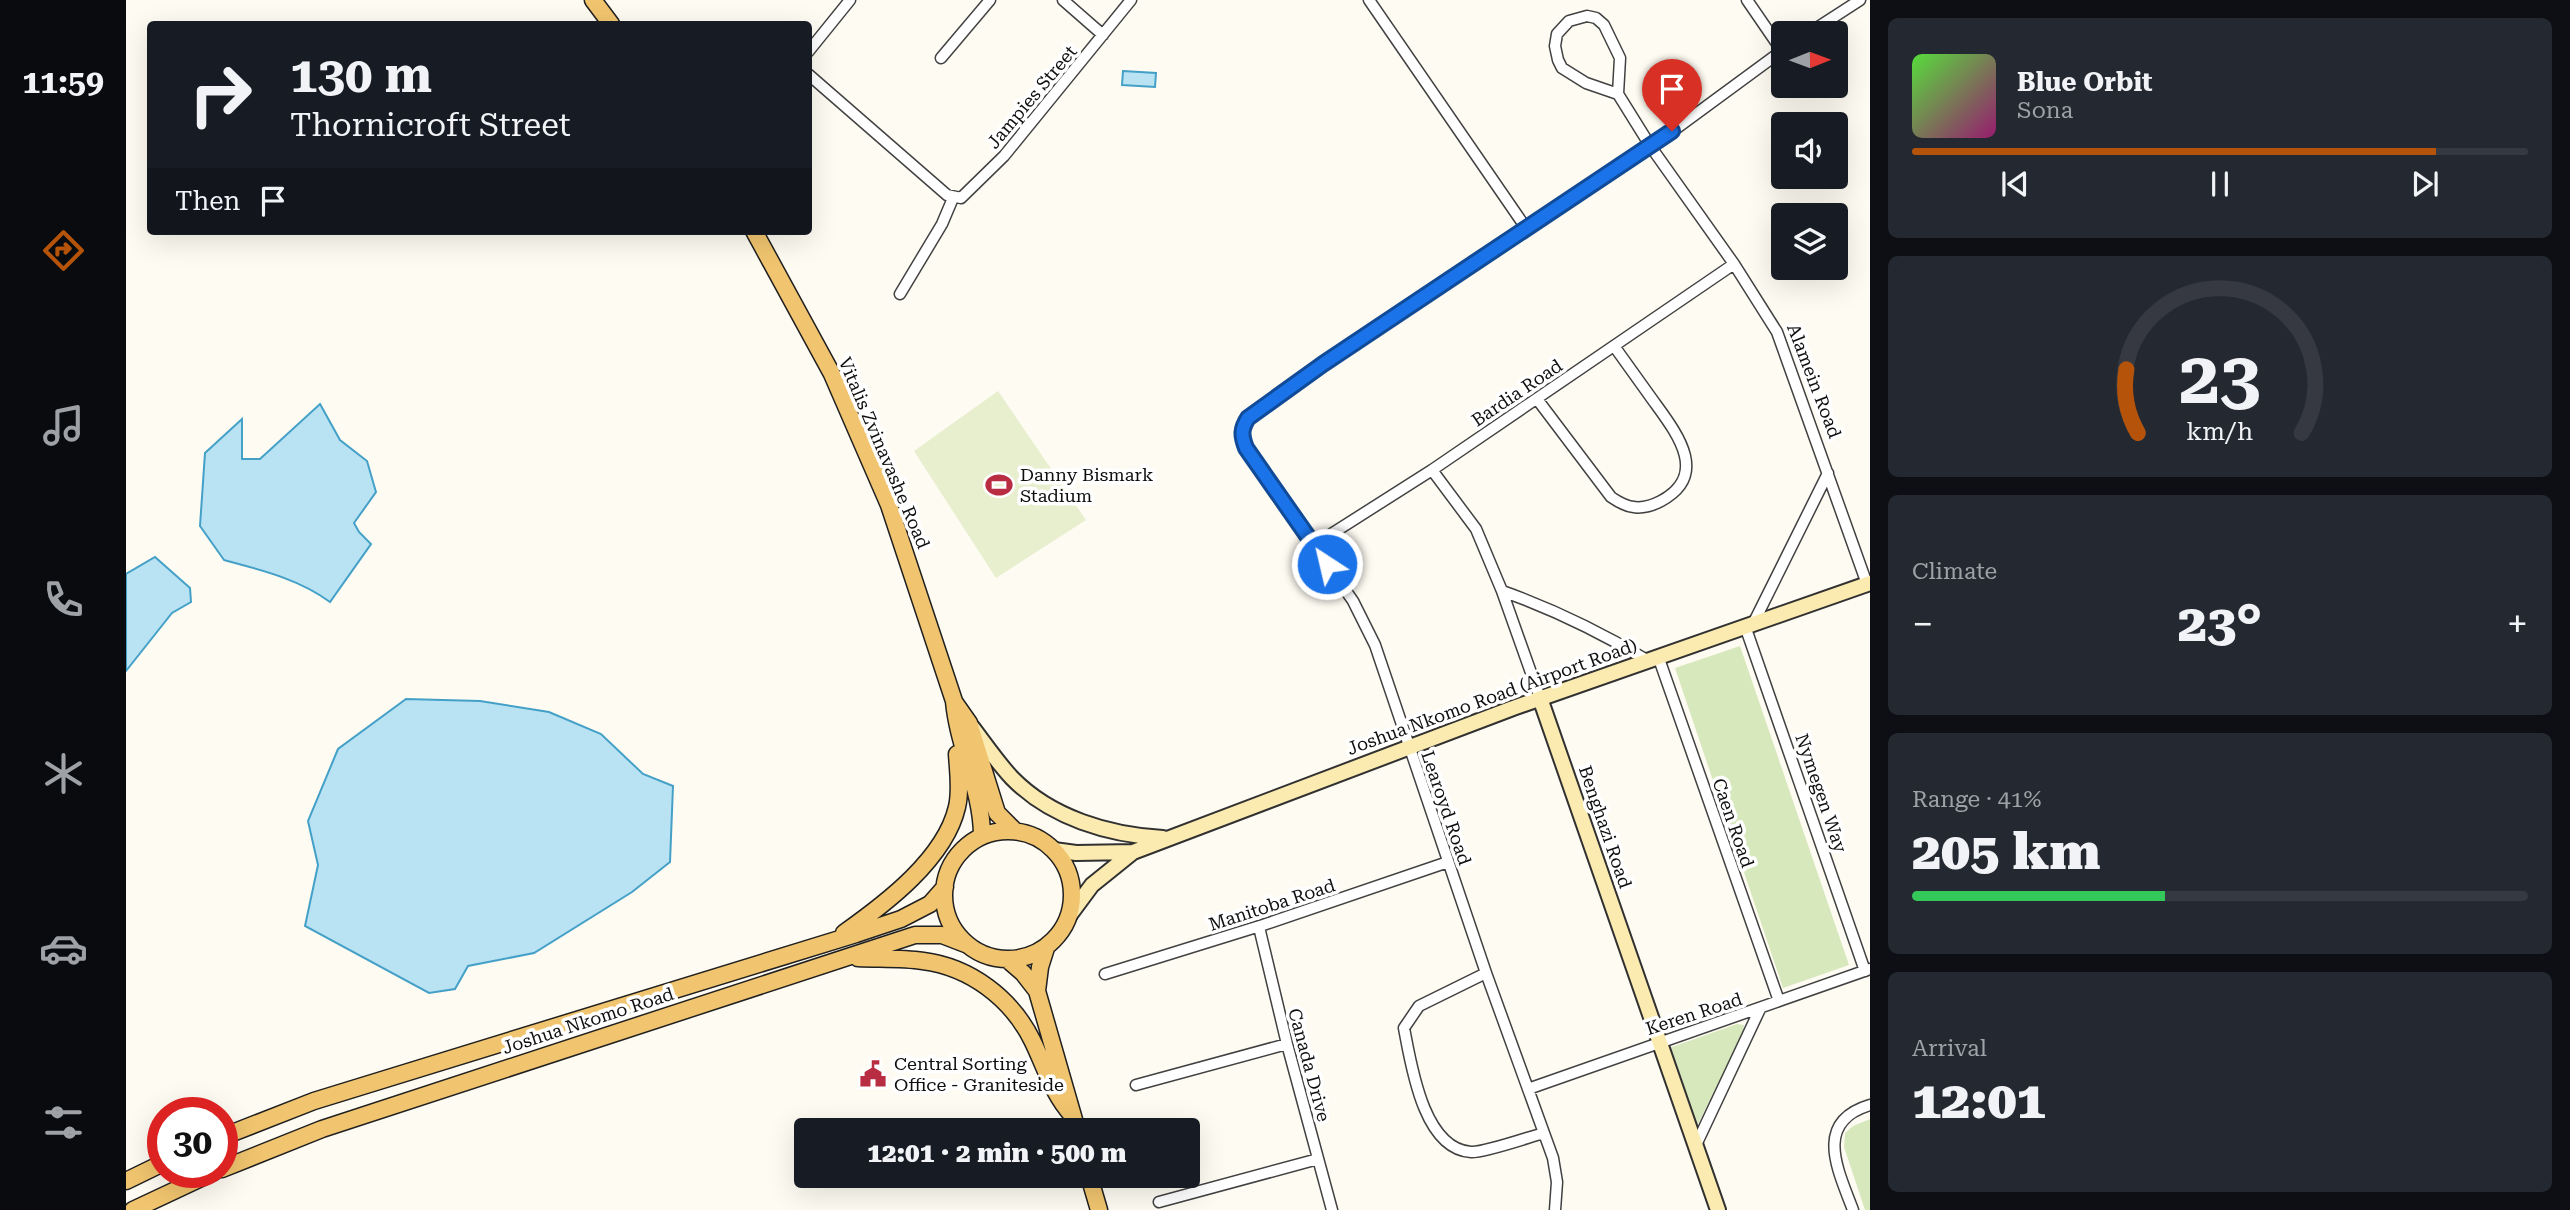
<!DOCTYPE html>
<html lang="en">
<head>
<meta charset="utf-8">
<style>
  body { margin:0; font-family:"Roboto Serif",serif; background:#242831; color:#f1f3f6; height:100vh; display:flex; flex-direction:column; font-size:26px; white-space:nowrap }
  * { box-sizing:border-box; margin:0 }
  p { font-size:23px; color:#9ea1a6 }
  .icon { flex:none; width:38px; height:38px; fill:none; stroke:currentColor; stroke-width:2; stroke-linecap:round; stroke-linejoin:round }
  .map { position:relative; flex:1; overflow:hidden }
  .side { display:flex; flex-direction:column; gap:18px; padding:18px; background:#0d0f14; width:700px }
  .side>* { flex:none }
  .banner { position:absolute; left:21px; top:21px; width:665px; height:214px; border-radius:7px; box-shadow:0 7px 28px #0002; background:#171b24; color:#f1f3f6; overflow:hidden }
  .needle { width:46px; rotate:89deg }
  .controls { position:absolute; left:1645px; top:21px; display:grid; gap:14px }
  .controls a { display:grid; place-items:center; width:77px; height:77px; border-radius:7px; background:#171b24; box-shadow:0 7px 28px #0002; font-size:35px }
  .speed { position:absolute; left:21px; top:1097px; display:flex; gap:14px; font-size:35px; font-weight:700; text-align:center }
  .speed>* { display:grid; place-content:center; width:91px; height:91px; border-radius:50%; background:#171b24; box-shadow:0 7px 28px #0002; line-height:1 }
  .speed .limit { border:10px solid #d22; background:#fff; color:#111 }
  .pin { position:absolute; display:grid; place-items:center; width:60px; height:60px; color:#fff; margin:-72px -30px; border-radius:50% 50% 50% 0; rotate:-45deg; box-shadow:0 0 7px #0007 }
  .pin .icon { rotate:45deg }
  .me { position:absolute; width:77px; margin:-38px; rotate:325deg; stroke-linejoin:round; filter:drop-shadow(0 0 5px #0008) }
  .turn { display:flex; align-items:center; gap:24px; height:147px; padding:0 28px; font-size:32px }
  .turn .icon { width:91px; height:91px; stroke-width:2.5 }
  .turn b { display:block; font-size:49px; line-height:60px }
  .then { display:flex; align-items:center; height:66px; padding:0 28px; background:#0003; gap:14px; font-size:26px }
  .big { font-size:52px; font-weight:800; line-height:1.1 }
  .side .card { flex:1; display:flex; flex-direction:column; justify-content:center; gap:10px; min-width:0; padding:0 24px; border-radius:10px; background:#242831 }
  .side .dial { align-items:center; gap:0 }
  .dial svg { height:182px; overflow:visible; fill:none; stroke:#363941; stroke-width:7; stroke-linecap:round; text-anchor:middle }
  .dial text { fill:#f1f3f6; stroke:none }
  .song { display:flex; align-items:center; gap:21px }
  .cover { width:84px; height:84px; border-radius:10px; background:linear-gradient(135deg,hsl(110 70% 55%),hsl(320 70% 35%)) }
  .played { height:7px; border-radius:4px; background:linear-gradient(90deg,#b45309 85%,#363941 85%) }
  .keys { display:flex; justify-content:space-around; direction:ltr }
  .heat { display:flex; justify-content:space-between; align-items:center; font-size:38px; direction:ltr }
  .charge { height:10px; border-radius:5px; background:linear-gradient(90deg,#34c759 41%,#363941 0) }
  .trip { position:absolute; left:668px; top:1118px; width:406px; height:70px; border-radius:7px; background:#171b24; box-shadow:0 7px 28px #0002; font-weight:800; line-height:70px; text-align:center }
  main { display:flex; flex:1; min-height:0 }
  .dock { display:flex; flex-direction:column; width:126px; justify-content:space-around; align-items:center; background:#090b0e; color:#9ea1a6 }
  .dock .icon { width:49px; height:49px }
  .dock .current { color:#b45309 }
  .dock b { font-size:32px; color:#f1f3f6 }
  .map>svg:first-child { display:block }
  .green { fill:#d7e8bd }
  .pitch { fill:#e7efce }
  .water { fill:#b9e3f3; stroke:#44a0c7; stroke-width:2 }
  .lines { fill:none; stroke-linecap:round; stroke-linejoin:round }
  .street-casing { stroke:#424242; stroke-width:13 }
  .secondary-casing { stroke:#313131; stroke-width:18 }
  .primary-casing { stroke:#202020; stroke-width:19 }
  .street { stroke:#fff; stroke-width:10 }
  .secondary { stroke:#fbebb1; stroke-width:14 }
  .primary { stroke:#f1c56f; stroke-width:16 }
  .route-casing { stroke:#114b97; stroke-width:18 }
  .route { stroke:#1a73e8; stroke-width:12 }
  .labels { text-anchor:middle; stroke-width:7; stroke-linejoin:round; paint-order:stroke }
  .street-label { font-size:18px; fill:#0f0f0f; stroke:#fff }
  .poi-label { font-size:18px; fill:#0f0f0f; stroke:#fff; text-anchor:start }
</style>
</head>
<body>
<main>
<nav class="dock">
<b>11:59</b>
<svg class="icon current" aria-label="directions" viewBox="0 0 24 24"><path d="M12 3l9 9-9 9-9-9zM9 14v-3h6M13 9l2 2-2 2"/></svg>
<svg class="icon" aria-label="music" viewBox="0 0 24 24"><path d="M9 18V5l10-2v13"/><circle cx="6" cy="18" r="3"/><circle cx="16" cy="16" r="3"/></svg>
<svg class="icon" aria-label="phone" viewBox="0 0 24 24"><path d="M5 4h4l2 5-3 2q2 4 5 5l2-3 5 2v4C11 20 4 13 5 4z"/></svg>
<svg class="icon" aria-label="climate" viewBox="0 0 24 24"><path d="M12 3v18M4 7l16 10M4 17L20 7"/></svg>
<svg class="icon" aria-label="car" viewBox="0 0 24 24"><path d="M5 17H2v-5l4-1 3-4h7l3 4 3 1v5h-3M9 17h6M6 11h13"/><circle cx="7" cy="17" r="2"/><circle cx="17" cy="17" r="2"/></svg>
<svg class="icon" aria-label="filters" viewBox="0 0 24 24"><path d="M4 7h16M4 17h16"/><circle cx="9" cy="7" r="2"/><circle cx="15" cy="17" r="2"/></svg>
</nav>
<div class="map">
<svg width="1744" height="1210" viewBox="0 0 1744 1210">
  <rect width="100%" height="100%" fill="#fefbf2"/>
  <path class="green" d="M1614 646 1723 965 1657 988 1549 668Z
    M1611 1024 1618 1025 1617 1033 1569 1130 1543 1048Z
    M1744 1119V1210H1739L1718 1147 1719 1133 1727 1126Z"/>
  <path class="pitch" d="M872 391 960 520 870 578 788 451Z"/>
  <path class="water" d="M997 71 1030 73 1029 87 996 85Z
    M194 404 214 440 241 461 250 492 228 523 233 532 245 544 204 602C173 579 135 570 98 560L74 526 79 453 116 419V459H134Z
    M29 557 64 588 65 602 46 613 0 671V574Z
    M280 699 354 701 423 712 475 734 517 774 547 786 544 862 506 892 408 953 342 966 329 989 303 993 179 926 192 865 182 821 212 749Z"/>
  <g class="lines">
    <g class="street-casing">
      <path id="street" d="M937 0 977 35
        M1243 0 1400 228
        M1621 0 1656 51
        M1683 33 1734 0
        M682 52 724 0
        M815 58 864 0
        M682 74 821 195 835 198 878 156 1005 0
        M1492 94 1460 83 1436 68 1432 60 1429 46 1431 34 1443 21 1461 16 1470 18 1478 25 1494 58 1492 94 1525 147 1608 264 1651 332 1741 584
        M774 294 816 224 827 198
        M1411 399 1485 497C1502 509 1516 511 1535 501 1585 474 1549 431 1526 399 1513 381 1501 364 1488 346
        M1306 470 1350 529 1376 591 1414 698
        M1188 545 1306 470 1608 264
        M1376 591C1427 609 1474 632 1521 660
        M1627 624 1702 473
        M1619 626 1739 971
        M1532 656 1653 1001
        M1133 927 1161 1044 1206 1210
        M1360 973 1293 1006 1278 1028C1285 1064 1297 1149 1345 1152 1358 1153 1403 1137 1418 1133
        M979 974 1137 925 1322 862
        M1010 1085 1161 1044
        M1402 1089 1744 969
        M1570 1145 1634 1009
        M1033 1202 1192 1159
        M1429 1210 1431 1182 1427 1158 1360 973 1249 645 1227 601 1120 448 1116 438V428L1132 409 1400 228 1525 147 1657 50
        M1727 1210C1712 1170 1687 1122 1744 1105"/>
    </g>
    <g class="secondary-casing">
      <path id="secondary" d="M1414 698 1592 1210
        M846 727C859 744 871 762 886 778 925 818 983 835 1037 838
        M928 850 950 853 1007 852
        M943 916 966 885 1007 852 1387 708 1744 583"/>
    </g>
    <g class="primary-casing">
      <path id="primary" d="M467 0 485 24
        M628 231 706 374 763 505 828 701C832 747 856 790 856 836
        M829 703 843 723 871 813 889 831
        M818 895a64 64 0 1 1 128 0a64 64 0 1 1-128 0Z
        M718 933C759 904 819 859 831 807 835 790 832 771 831 754
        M920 948 914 967 911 991 951 1130
        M732 958C753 959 776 958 797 961 844 967 885 998 906 1040 919 1066 926 1093 946 1115
        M882 960 897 973 911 991
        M96 1137 188 1101 730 934 775 919 804 904 819 887
        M96 1169 196 1129 789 935H816L842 945
        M963 1176 973 1210
        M0 1181 37 1163
        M7 1210 88 1172"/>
    </g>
    <use href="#street" class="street"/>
    <use href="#secondary" class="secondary"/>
    <use href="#primary" class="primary"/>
  </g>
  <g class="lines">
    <g class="route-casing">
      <path id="route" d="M1201 564 1120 448C1115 435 1115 429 1122 418L1197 364 1546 131"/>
    </g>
    <use href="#route" class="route"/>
  </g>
  <defs>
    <g id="stadium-bare" transform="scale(2.1)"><path d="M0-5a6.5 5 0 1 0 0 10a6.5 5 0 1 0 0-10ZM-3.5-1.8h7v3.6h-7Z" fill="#b92d42" stroke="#fff" stroke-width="2.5" paint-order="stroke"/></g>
    <g id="civic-bare" transform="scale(2.1)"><path d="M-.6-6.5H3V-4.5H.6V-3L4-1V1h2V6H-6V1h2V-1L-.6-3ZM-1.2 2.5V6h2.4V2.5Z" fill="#b92d42" stroke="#fff" stroke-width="2.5" paint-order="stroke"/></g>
  </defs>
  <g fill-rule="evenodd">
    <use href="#stadium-bare" x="873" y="485"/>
    <use href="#civic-bare" x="747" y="1074"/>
  </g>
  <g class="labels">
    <g class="street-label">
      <text transform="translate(906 97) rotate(-50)" y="6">Jampies Street</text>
      <text transform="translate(1688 381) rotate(69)" y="6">Alamein Road</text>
      <text transform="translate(1391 393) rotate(-34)" y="6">Bardia Road</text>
      <text transform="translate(758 453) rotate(67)" y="6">Vitalis Zvinavashe Road</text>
      <text transform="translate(1366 697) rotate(-20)" y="6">Joshua Nkomo Road (Airport Road)</text>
      <text transform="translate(1695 793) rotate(71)" y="6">Nymegen Way</text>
      <text transform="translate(1320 808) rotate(71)" y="6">Learoyd Road</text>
      <text transform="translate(1607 823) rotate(71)" y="6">Caen Road</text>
      <text transform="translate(1479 827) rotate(71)" y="6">Benghazi Road</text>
      <text transform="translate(1146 905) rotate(-18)" y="6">Manitoba Road</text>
      <text transform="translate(1568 1014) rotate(-18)" y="6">Keren Road</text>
      <text transform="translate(462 1021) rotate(-18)" y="6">Joshua Nkomo Road</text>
      <text transform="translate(1183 1065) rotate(75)" y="6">Canada Drive</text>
    </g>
    <g class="poi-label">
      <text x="894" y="481">Danny Bismark<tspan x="894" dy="21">Stadium</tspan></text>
      <text x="768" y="1070">Central Sorting<tspan x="768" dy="21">Office - Graniteside</tspan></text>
    </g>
  </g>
</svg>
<div class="controls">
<a><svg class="needle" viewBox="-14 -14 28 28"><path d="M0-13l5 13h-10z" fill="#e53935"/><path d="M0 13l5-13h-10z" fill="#9ea1a6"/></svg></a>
<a><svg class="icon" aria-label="sound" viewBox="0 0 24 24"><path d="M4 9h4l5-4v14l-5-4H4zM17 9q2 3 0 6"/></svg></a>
<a><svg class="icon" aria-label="layers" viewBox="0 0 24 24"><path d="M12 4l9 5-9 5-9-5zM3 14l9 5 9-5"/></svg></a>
</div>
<div class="speed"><div class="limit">30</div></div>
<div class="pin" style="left:1546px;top:131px;background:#d93025"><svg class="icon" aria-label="arrive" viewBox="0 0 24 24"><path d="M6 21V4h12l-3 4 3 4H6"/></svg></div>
<svg class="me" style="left:1201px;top:564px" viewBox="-20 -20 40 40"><circle r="17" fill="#1a73e8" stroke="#fff" stroke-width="3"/><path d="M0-11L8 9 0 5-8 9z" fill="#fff"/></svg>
<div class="trip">12:01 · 2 min · 500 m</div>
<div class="banner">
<div class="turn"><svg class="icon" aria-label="right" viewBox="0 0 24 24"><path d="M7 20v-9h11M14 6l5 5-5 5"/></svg><div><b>130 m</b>Thornicroft Street</div></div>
<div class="then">Then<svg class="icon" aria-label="arrive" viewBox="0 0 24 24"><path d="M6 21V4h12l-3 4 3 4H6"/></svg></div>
</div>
</div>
<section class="side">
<div class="card">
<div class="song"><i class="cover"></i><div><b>Blue Orbit</b><p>Sona</p></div></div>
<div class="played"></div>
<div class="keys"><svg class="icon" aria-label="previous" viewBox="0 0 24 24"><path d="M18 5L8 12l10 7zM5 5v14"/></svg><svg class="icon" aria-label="pause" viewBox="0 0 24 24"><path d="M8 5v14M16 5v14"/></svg><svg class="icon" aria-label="next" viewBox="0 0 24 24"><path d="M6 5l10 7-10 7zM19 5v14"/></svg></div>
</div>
<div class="card dial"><svg viewBox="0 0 100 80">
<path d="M14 69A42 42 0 1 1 86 69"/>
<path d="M14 69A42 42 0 0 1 9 41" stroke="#b45309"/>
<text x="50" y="56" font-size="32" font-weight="700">23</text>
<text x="50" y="72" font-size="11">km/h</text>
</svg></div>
<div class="card"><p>Climate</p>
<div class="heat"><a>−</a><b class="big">23°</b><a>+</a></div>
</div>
<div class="card"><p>Range · 41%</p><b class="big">205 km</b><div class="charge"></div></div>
<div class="card"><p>Arrival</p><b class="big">12:01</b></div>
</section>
</main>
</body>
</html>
